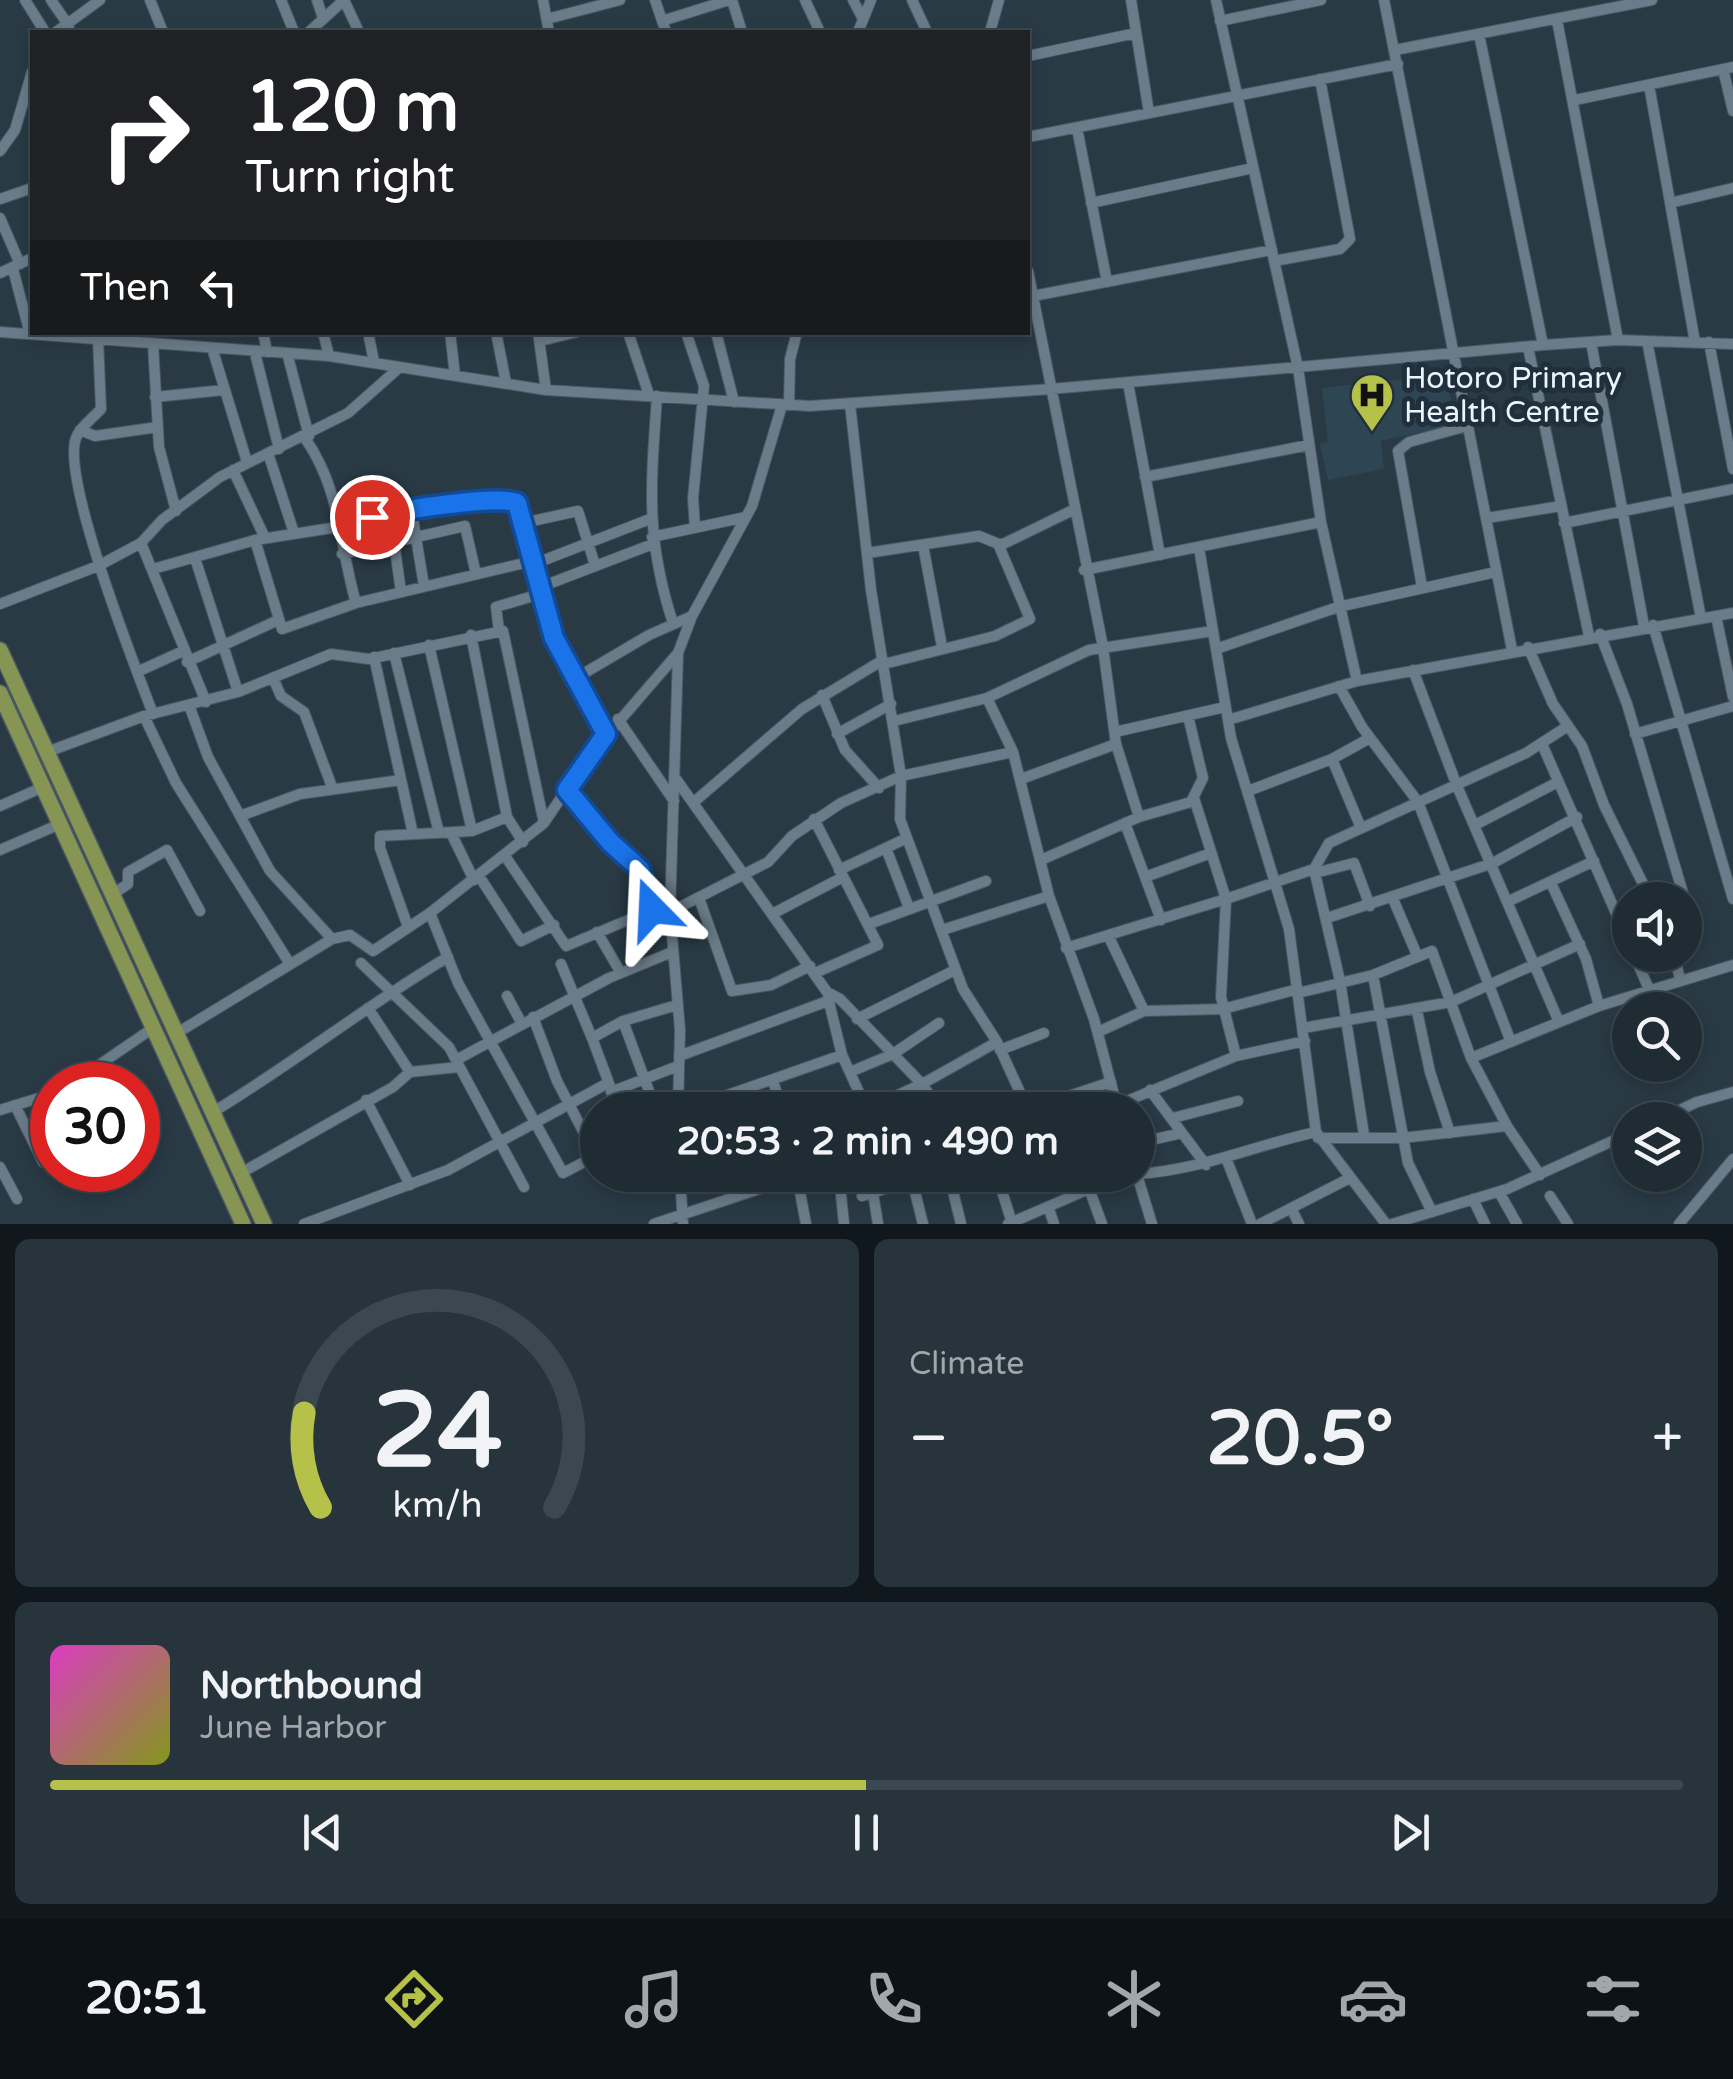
<!DOCTYPE html>
<html lang="en">
<head>
<meta charset="utf-8">
<style>
  body { margin:0; font-family:"Varela Round",sans-serif; background:#27343c; color:#f1f3f6; height:100vh; display:flex; flex-direction:column; font-size:38px; white-space:nowrap }
  * { box-sizing:border-box; margin:0 }
  p { font-size:32px; color:#a1a7ac }
  .icon { flex:none; width:55px; height:55px; fill:none; stroke:currentColor; stroke-width:2; stroke-linecap:round; stroke-linejoin:round }
  .map { position:relative; height:1224px; overflow:hidden }
  .side { display:flex; flex-direction:column; gap:15px; padding:15px; background:#11181d; flex:1 }
  .side>* { flex:none }
  .guide { position:absolute; left:30px; top:30px; width:1000px; height:305px; border-radius:0px; box-shadow:0 5px 15px #0003,0 0 0 2px #3c484f; background:#202124; color:#fff; overflow:hidden }
  .buttons { position:absolute; left:1612px; top:882px; display:grid; gap:20px }
  .buttons a { display:grid; place-items:center; width:90px; height:90px; border-radius:50%; background:#1f2c34; box-shadow:0 5px 15px #0003,0 0 0 2px #3c484f; font-size:50px }
  .speed { position:absolute; left:30px; top:1062px; display:flex; gap:20px; font-size:50px; font-weight:700; text-align:center }
  .speed>* { display:grid; place-content:center; width:130px; height:130px; border-radius:50%; background:#1f2c34; box-shadow:0 5px 15px #0003,0 0 0 2px #3c484f; line-height:1 }
  .speed .limit { border:15px solid #d22; background:#fff; color:#111 }
  .pin { position:absolute; display:grid; place-items:center; width:85px; height:85px; color:#fff; margin:-42px; border:5px solid #fff; border-radius:50%; box-shadow:0 2px 10px #0007 }
  .me { position:absolute; width:110px; margin:-55px; rotate:339deg; stroke-linejoin:round; filter:drop-shadow(0 0 8px #0008) }
  .turn { display:flex; align-items:center; gap:35px; height:210px; padding:0 50px; font-size:45px }
  .turn .icon { width:130px; height:130px; stroke-width:2.5 }
  .turn b { display:block; font-size:70px; line-height:85px }
  .then { display:flex; align-items:center; height:95px; padding:0 50px; background:#0003; gap:20px; font-size:38px }
  .big { font-size:75px; font-weight:800; line-height:1.1 }
  .side .card { flex:1; display:flex; flex-direction:column; justify-content:center; gap:15px; min-width:0; padding:0 35px; border-radius:15px; background:#27343c }
  .side .dial { align-items:center; gap:0 }
  .dial svg { height:260px; overflow:visible; fill:none; stroke:#3c484f; stroke-width:7; stroke-linecap:round; text-anchor:middle }
  .dial text { fill:#f1f3f6; stroke:none }
  .song { display:flex; align-items:center; gap:30px }
  .cover { width:120px; height:120px; border-radius:15px; background:linear-gradient(135deg,hsl(310 70% 55%),hsl(70 70% 35%)) }
  .played { height:10px; border-radius:5px; background:linear-gradient(90deg,#b6c149 50%,#3c484f 50%) }
  .keys { display:flex; justify-content:space-around; direction:ltr }
  .heat { display:flex; justify-content:space-between; align-items:center; font-size:55px; direction:ltr }
  .side .tiles { flex:1; display:grid; gap:15px; grid-template-columns:1fr 1fr }
  .card:last-child { grid-column:span 2 }
  .trip { position:absolute; left:580px; top:1092px; width:575px; height:100px; border-radius:50px; background:#1f2c34; box-shadow:0 5px 15px #0003,0 0 0 2px #3c484f; font-weight:800; line-height:100px; text-align:center }
  .menu { display:flex; height:160px; justify-content:space-around; align-items:center; background:#0c1215; color:#a1a7ac }
  .menu .icon { width:70px; height:70px }
  .menu .selected { color:#b6c149 }
  .menu b { font-size:45px; color:#f1f3f6 }
  .map>svg:first-child { display:block }
  .built { fill:#2e4554 }
  .lines { fill:none; stroke-linecap:round; stroke-linejoin:round }
  .minor-casing { stroke:#4a5862; stroke-width:12 }
  .primary-casing { stroke:#4a5862; stroke-width:18 }
  .minor { stroke:#6a7c89; stroke-width:10 }
  .primary { stroke:#879554; stroke-width:15 }
  .route-casing { stroke:#114b97; stroke-width:25 }
  .route { stroke:#1a73e8; stroke-width:18 }
  .labels { text-anchor:middle; stroke-width:10; stroke-linejoin:round; paint-order:stroke }
  .poi-label { font-size:30px; fill:#ebf5fd; stroke:#1f2f3b; text-anchor:start }
</style>
</head>
<body>
<div class="map">
<svg width="1733" height="1224" viewBox="0 0 1733 1224">
  <rect width="100%" height="100%" fill="#293a45"/>
  <path class="built" d="M1446 374 1455 425 1381 441 1384 469 1328 480 1320 444 1328 442 1322 388Z"/>
  <g class="lines">
    <g class="minor-casing">
      <path id="minor" d="M25 0 45 32
        M51 0 69 26
        M150 0 163 32
        M281 0 294 32
        M317 0 323 18
        M344 0 359 32
        M543 0 549 32
        M655 0 666 32
        M732 0 742 32
        M805 0 820 32
        M853 0 862 17
        M912 0 927 32
        M1131 0 1149 113
        M1216 0 1298 368 1321 522 1357 681
        M1384 0 1512 650
        M547 19 620 0
        M1557 20 1618 340
        M662 21 729 0
        M1220 21 1321 0
        M56 32 100 0
        M309 32 344 0
        M858 32 871 0
        M990 32 999 0
        M1479 34 1543 345
        M1395 50 1652 0
        M1028 56 1136 33
        M1723 69 1733 111
        M1649 85 1695 342
        M1575 100 1733 67
        M1077 128 1107 282
        M1028 137 1398 64
        M0 151 15 130 32 72
        M0 199 32 188
        M1091 203 1253 168
        M1670 203 1733 188
        M0 218 20 264
        M1274 261 1340 249 1350 239 1320 79
        M13 269 30 334
        M1028 271 1103 647 1116 744 1139 817
        M0 273 32 258
        M1033 296 1272 250
        M0 332 329 356 546 390 810 406 1051 389 1543 345 1618 340 1733 344
        M263 332 267 352
        M323 332 329 356
        M368 332 374 362
        M450 332 455 375
        M496 332 506 383
        M538 332 546 390
        M628 332 649 395
        M686 332 704 386 693 498 695 528
        M716 332 734 402
        M98 339 101 409C93 418 80 427 76 438 61 479 135 666 153 714
        M540 341 577 332
        M1647 341 1701 618
        M1591 342 1644 626
        M1709 342 1733 469
        M153 344 159 447 176 511
        M1528 347 1589 636
        M213 351 247 462
        M255 353 279 449
        M287 353 309 436
        M1128 383 1160 555
        M657 396C651 483 645 538 673 623
        M155 397 224 390
        M850 404 871 590 901 776 900 819 963 989 997 1042 1028 1110
        M789 405 790 359 797 332
        M80 430 95 436 158 427
        M305 438C342 492 338 541 356 603
        M268 453 294 533
        M233 470 265 538
        M1145 477 1309 445
        M411 507 424 586
        M1487 518 1561 506
        M523 523 578 511 595 565
        M1564 523 1733 489
        M652 537 746 517
        M255 540 282 629 356 603 533 561
        M394 542 401 592
        M141 543 206 702
        M923 545 942 647
        M1199 548 1231 738 1289 929 1316 1132 1386 1224
        M867 553 979 536 1001 545 1073 510
        M342 554 465 526 476 574
        M195 558 238 692
        M534 564 650 519
        M153 569 255 540 338 527 411 507 512 499 517 503 553 638 606 734
        M1084 570 1321 522
        M1422 587 1398 451 1409 442 1467 426
        M538 588 653 544
        M0 604 98 566 141 543 162 520 220 477 348 413 400 367
        M1716 616 1733 697
        M1653 625 1733 899
        M499 631 496 607 540 594
        M1600 634 1627 704 1685 900
        M471 635 507 817
        M429 645 472 831
        M1528 647 1553 704 1582 746 1604 805 1651 900
        M1216 649 1338 607 1496 572
        M394 653 439 833
        M678 654 670 912 680 1030 678 1110
        M374 657 413 834
        M187 662 276 621
        M884 664 995 636 1030 619 999 546
        M1413 670 1457 786 1559 1022
        M137 672 183 651
        M273 678 281 696 304 712 332 787
        M576 678 649 635 692 616
        M1339 686 1362 727 1418 802 1511 1042
        M822 695 845 750 879 788
        M987 698 1013 752 1049 896 1094 1019 1118 1110
        M189 705 208 757 270 871 332 939
        M144 716 176 783 290 964
        M618 719 674 801
        M1228 720 1357 681 1733 613
        M894 721 987 698 1089 650 1213 631
        M1115 732 1225 707
        M837 734 891 704
        M1635 734 1733 706
        M1542 744 1630 945
        M47 752 144 716 238 692 331 654 369 659 503 631 544 823
        M1332 759 1361 828
        M676 779 827 992 840 999 922 1084 940 1110
        M1021 779 1116 744
        M567 790 641 869 652 909
        M1248 791 1332 759 1370 738
        M694 802 802 709 883 660
        M0 806 43 787
        M240 816 300 794 401 780
        M814 819 878 945 815 973
        M1125 823 1161 920
        M1475 825 1558 782
        M451 833 474 880
        M886 848 909 908
        M0 850 60 824
        M505 856 566 946 671 902
        M1041 860 1139 817 1191 802 1203 778 1188 716
        M1314 869 1340 981 1364 1135
        M839 870 907 838
        M1315 873 1354 863 1370 906
        M479 876 521 941 554 925
        M1145 877 1211 853
        M1551 883 1586 959 1599 1006
        M113 894 128 884V872L167 850 200 911
        M699 898 732 991 771 985 810 966
        M1393 899 1417 955
        M1685 900 1690 919 1685 928
        M1509 901 1594 861
        M670 912 768 862 792 836 841 803 901 776 1013 752
        M430 913 458 983 563 1173 598 1155
        M774 913 843 877
        M1327 918 1493 863 1577 817
        M869 924 986 881
        M408 927 380 848V836L472 831 507 817 523 842
        M942 930 1049 896
        M597 932 621 973
        M1108 935 1144 1011
        M1066 948 1226 899 1194 798
        M1634 955 1649 989
        M1674 955 1680 979
        M361 963 449 1047 524 1187
        M561 964 592 1038 623 1021 677 1005
        M1373 975 1408 1163 1432 1212
        M1298 993 1373 975 1432 951 1471 1058 1507 1126 1540 1175
        M507 996 522 1024
        M828 998 842 1055 867 1110
        M368 1008 410 1072
        M1417 1011 1430 1072 1450 1133
        M533 1017 557 1081 596 1156
        M857 1019 955 970
        M623 1021 656 1110
        M1303 1028 1451 1002 1580 944
        M1098 1032 1144 1011 1223 1009 1298 989
        M177 1033 332 939 350 935 373 951 430 913 544 823 590 755 678 653 692 616 752 506 782 405
        M592 1038 619 1110
        M1000 1050 1044 1033
        M679 1056 828 1001
        M1236 1056 1305 1041
        M1471 1058 1599 1006 1733 965
        M456 1060 609 978 672 952
        M850 1072 893 1054 939 1023
        M773 1081 782 1110
        M70 1085 153 1028
        M1150 1090 1206 1165
        M611 1092 678 1066
        M366 1100 410 1185
        M15 1105 43 1162
        M1117 1105 1236 1056 1221 997 1226 899 1314 869 1329 843 1526 753 1568 726
        M867 1109 922 1084 997 1042
        M0 1110 52 1094
        M685 1110 842 1055
        M816 1110 860 1096
        M951 1110 968 1103 973 1110
        M1027 1110 1111 1082
        M213 1112C294 1063 367 1005 448 957
        M1173 1118 1238 1101
        M1659 1120 1697 1102 1733 1092
        M1318 1138H1402L1507 1126
        M1138 1143 1182 1133
        M1226 1158 1252 1224
        M0 1167 17 1199
        M241 1173 393 1087 410 1072 459 1067
        M1138 1174C1204 1169 1252 1146 1316 1132
        M680 1175 683 1224
        M839 1175 844 1224
        M949 1175 961 1224
        M997 1175 1012 1223
        M1084 1175 1102 1224
        M1137 1175 1152 1224
        M797 1176 806 1224
        M911 1176 923 1224
        M1499 1192 1517 1224
        M873 1193 878 1224
        M862 1196 929 1175
        M1550 1196 1568 1224
        M1473 1199 1485 1224
        M1291 1208 1299 1224
        M1049 1209 1054 1224
        M304 1224 448 1170 608 1083
        M654 1224 801 1175
        M1008 1224 1105 1182 1132 1175
        M1260 1224 1348 1179
        M1392 1224 1507 1189 1630 1133
        M1679 1224 1733 1159"/>
    </g>
    <g class="primary-casing">
      <path id="primary" d="M0 650 264 1224
        M0 693 243 1224"/>
    </g>
    <use href="#minor" class="minor"/>
    <use href="#primary" class="primary"/>
  </g>
  <g class="lines">
    <g class="route-casing">
      <path id="route" d="M372 517C396 511 499 494 517 503L554 638 606 734 567 790 610 842 640 869 652 909"/>
    </g>
    <use href="#route" class="route"/>
  </g>
  <defs>
    <g id="hospital-pin" transform="scale(2.25)"><path d="M0 17L-7.5 6A9.5 9.5 0 1 1 7.5 6Z" fill="#b6c149" stroke="#1f2f3b"/><path d="M-5-5h3v3.5h4V-5h3V5h-3V1.5h-4V5h-3Z" fill="#111"/></g>
  </defs>
  <g fill-rule="evenodd">
    <use href="#hospital-pin" x="1372" y="395"/>
  </g>
  <g class="labels">
    <g class="poi-label">
      <text x="1404" y="388">Hotoro Primary<tspan x="1404" dy="34">Health Centre</tspan></text>
    </g>
  </g>
</svg>
<div class="buttons">
<a><svg class="icon" aria-label="sound" viewBox="0 0 24 24"><path d="M4 9h4l5-4v14l-5-4H4zM17 9q2 3 0 6"/></svg></a>
<a><svg class="icon" aria-label="search" viewBox="0 0 24 24"><circle cx="10" cy="10" r="6"/><path d="M15 15l6 6"/></svg></a>
<a><svg class="icon" aria-label="layers" viewBox="0 0 24 24"><path d="M12 4l9 5-9 5-9-5zM3 14l9 5 9-5"/></svg></a>
</div>
<div class="speed"><div class="limit">30</div></div>
<div class="pin" style="left:372px;top:517px;background:#d93025"><svg class="icon" aria-label="arrive" viewBox="0 0 24 24"><path d="M6 21V4h12l-3 4 3 4H6"/></svg></div>
<svg class="me" style="left:652px;top:909px" viewBox="-20 -20 40 40"><path d="M0-17L14 15 0 8-14 15z" fill="#1a73e8" stroke="#fff" stroke-width="4"/></svg>
<div class="trip">20:53 · 2 min · 490 m</div>
<div class="guide">
<div class="turn"><svg class="icon" aria-label="right" viewBox="0 0 24 24"><path d="M7 20v-9h11M14 6l5 5-5 5"/></svg><div><b>120 m</b>Turn right</div></div>
<div class="then">Then<svg class="icon" aria-label="left" viewBox="0 0 24 24"><path d="M17 20v-9H6M10 6l-5 5 5 5"/></svg></div>
</div>
</div>
<section class="side">
<div class="tiles">
<div class="card dial"><svg viewBox="0 0 100 80">
<path d="M14 69A42 42 0 1 1 86 69"/>
<path d="M14 69A42 42 0 0 1 9 40" stroke="#b6c149"/>
<text x="50" y="56" font-size="32" font-weight="700">24</text>
<text x="50" y="72" font-size="11">km/h</text>
</svg></div>
<div class="card"><p>Climate</p>
<div class="heat"><a>−</a><b class="big">20.5°</b><a>+</a></div>
</div>
<div class="card">
<div class="song"><i class="cover"></i><div><b>Northbound</b><p>June Harbor</p></div></div>
<div class="played"></div>
<div class="keys"><svg class="icon" aria-label="previous" viewBox="0 0 24 24"><path d="M18 5L8 12l10 7zM5 5v14"/></svg><svg class="icon" aria-label="pause" viewBox="0 0 24 24"><path d="M8 5v14M16 5v14"/></svg><svg class="icon" aria-label="next" viewBox="0 0 24 24"><path d="M6 5l10 7-10 7zM19 5v14"/></svg></div>
</div>
</div>
</section>
<nav class="menu">
<b>20:51</b>
<svg class="icon selected" aria-label="directions" viewBox="0 0 24 24"><path d="M12 3l9 9-9 9-9-9zM9 14v-3h6M13 9l2 2-2 2"/></svg>
<svg class="icon" aria-label="music" viewBox="0 0 24 24"><path d="M9 18V5l10-2v13"/><circle cx="6" cy="18" r="3"/><circle cx="16" cy="16" r="3"/></svg>
<svg class="icon" aria-label="phone" viewBox="0 0 24 24"><path d="M5 4h4l2 5-3 2q2 4 5 5l2-3 5 2v4C11 20 4 13 5 4z"/></svg>
<svg class="icon" aria-label="climate" viewBox="0 0 24 24"><path d="M12 3v18M4 7l16 10M4 17L20 7"/></svg>
<svg class="icon" aria-label="car" viewBox="0 0 24 24"><path d="M5 17H2v-5l4-1 3-4h7l3 4 3 1v5h-3M9 17h6M6 11h13"/><circle cx="7" cy="17" r="2"/><circle cx="17" cy="17" r="2"/></svg>
<svg class="icon" aria-label="filters" viewBox="0 0 24 24"><path d="M4 7h16M4 17h16"/><circle cx="9" cy="7" r="2"/><circle cx="15" cy="17" r="2"/></svg>
</nav>
</body>
</html>
